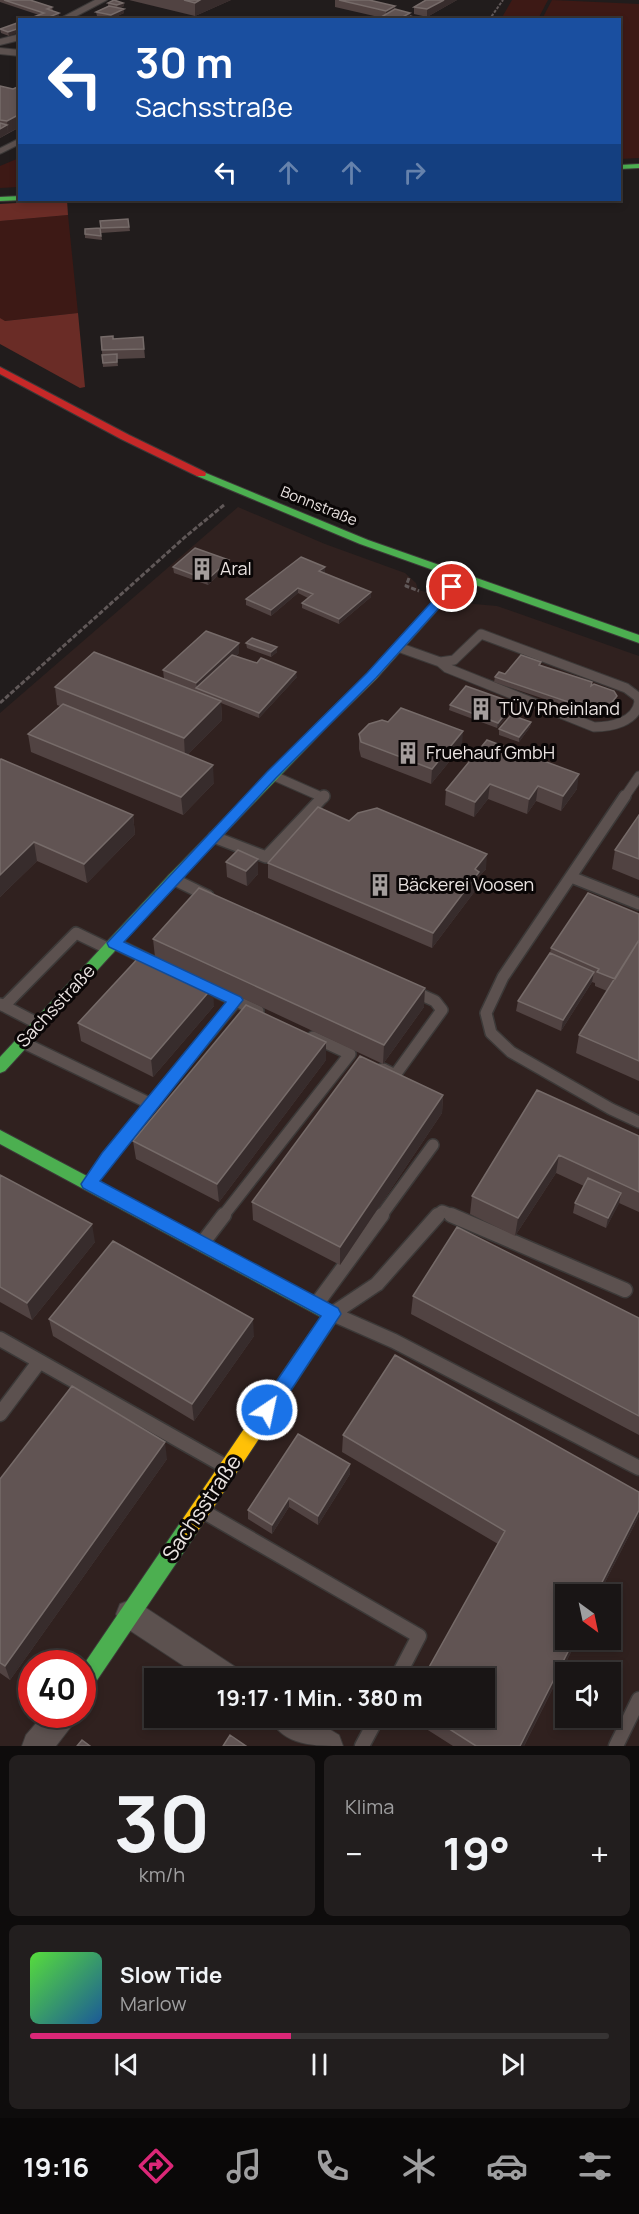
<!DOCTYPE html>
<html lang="de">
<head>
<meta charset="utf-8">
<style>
  body { margin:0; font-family:Manrope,sans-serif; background:#221e1e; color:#f1f3f6; height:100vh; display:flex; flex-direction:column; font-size:22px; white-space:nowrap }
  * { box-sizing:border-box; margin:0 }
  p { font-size:20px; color:#9f9fa0 }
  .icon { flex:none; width:33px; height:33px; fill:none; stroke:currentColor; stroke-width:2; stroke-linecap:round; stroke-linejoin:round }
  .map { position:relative; height:1746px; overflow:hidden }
  .side { display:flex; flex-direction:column; gap:9px; padding:9px; background:#0e0c0c; flex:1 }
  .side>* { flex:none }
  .guide { position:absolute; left:18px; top:18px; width:603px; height:183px; border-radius:0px; box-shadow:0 3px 9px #0003,0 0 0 2px #373434; background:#1a4fa0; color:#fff; overflow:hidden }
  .needle { width:39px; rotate:147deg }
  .fabs { position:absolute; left:555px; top:1584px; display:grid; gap:12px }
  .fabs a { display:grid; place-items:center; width:66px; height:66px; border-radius:0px; background:#191515; box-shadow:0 3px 9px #0003,0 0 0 2px #373434; font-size:30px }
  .speed { position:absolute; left:18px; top:1650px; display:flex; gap:12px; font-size:30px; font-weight:700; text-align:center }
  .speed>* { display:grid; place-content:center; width:78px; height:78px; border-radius:50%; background:#191515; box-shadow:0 3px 9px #0003,0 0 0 2px #373434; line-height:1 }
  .speed .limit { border:9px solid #d22; background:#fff; color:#111 }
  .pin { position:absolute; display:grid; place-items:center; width:51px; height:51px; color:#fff; margin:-26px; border:3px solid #fff; border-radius:50%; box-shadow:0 2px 6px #0007 }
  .me { position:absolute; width:66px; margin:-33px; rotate:34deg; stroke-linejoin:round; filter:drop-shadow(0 0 4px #0008) }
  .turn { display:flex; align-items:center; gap:21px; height:126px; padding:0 18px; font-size:27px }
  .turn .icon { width:78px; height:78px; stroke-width:2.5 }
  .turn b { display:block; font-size:42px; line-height:51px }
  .lanes { display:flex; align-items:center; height:57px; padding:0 18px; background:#0003; justify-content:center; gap:30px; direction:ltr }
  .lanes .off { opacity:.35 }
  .big { font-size:45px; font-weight:700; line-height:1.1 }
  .side .tile { flex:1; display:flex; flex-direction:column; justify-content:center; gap:9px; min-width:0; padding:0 21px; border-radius:9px; background:#221e1e }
  .side .dial { align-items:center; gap:0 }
  .dial b { font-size:78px; line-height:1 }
  .song { display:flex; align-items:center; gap:18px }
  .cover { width:72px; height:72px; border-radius:9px; background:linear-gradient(135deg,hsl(110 70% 55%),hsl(210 70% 35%)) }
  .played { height:6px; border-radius:3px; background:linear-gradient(90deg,#db2777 45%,#373434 45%) }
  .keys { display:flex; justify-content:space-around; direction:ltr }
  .heat { display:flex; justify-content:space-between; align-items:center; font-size:33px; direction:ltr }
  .side .tiles { flex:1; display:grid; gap:9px; grid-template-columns:1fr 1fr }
  .tile:last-child { grid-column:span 2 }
  .trip { position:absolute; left:144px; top:1668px; width:351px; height:60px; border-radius:0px; background:#191515; box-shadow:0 3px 9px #0003,0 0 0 2px #373434; font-weight:700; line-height:60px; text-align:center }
  .tabs { display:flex; height:96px; justify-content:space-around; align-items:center; background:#0a0808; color:#9f9fa0 }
  .tabs .icon { width:42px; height:42px }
  .tabs .on { color:#db2777 }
  .tabs b { font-size:27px; color:#f1f3f6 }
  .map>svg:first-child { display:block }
  .built { fill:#30211f; fill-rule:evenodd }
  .green { fill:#3d1915 }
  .forest { fill:#6a2c26 }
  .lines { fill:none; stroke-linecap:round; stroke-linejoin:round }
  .lane-far3-casing { stroke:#3c3938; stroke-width:7 }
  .lane-far2-casing { stroke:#3c3938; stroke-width:11 }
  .lane-far1-casing { stroke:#3c3938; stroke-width:14 }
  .lane-casing { stroke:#3c3938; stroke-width:17 }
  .street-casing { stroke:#3c3938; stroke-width:2 }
  .fast-casing { stroke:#3c3938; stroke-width:2 }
  .slow-casing { stroke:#3c3938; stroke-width:2 }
  .jam-casing { stroke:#3c3938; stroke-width:2 }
  .path-far1 { stroke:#605858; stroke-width:2; stroke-dasharray:3 1.5; stroke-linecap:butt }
  .path { stroke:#605858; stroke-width:3; stroke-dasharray:5 2; stroke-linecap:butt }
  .lane-far3 { stroke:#5c514f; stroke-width:5 }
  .lane-far2 { stroke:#5c514f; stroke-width:9 }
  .lane-far1 { stroke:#5c514f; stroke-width:11 }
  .lane { stroke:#5c514f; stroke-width:14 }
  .street { fill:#5c514f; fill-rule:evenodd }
  .fast { fill:#4caf50; fill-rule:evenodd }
  .slow { fill:#ffc107; fill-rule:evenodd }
  .jam { fill:#c62828; fill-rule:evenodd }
  .wall { fill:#514342 }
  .shaded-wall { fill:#372c2c }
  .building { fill:#615453; stroke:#766b69; stroke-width:1.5 }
  .route { fill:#1a73e8; stroke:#114b97; stroke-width:1.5 }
  .labels { text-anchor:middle; stroke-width:6; stroke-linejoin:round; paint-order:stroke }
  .far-street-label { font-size:15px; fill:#eae3e1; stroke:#0a0606 }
  .poi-label { font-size:18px; fill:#eae3e1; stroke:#0a0606; text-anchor:start }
  .street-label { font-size:18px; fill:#eae3e1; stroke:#0a0606 }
  .near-street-label { font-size:21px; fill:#eae3e1; stroke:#0a0606 }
</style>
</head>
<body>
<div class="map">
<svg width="639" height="1746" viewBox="0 0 639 1746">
  <rect width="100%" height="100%" fill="#211c1c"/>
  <path class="built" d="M238 507 325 544 405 573 416 583 418 590 474 604 497 606 639 656V1746H0V713ZM566 1594H610V1640H566ZM32 1664H82V1714H32ZM566 1672H610V1718H566ZM154 1678H484V1718H154Z"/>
  <path class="green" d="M512 0H548L538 19H501Z
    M552 0 639 4V158L620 159V20L542 19Z
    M19 158V187L0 188V166Z
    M68 215 78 313 4 321 0 318V221Z"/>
  <path class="forest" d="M67 200 68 215 0 221V204Z
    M78 313 85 387 80 388 0 344V318L5 321Z"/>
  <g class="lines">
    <g class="lane-far3-casing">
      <path id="lane-far3" d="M0 151 20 141"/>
    </g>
    <g class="lane-far2-casing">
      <path id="lane-far2" d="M398 647 440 662 447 668 594 727C611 727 636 722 639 702
        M440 662 454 660 481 634 626 688 638 697 639 702
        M272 775 324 798
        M624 798 639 776"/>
    </g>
    <g class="lane-far1-casing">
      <path id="lane-far1" d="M625 796 503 977 486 1013 491 1033 511 1052 611 1109 639 1122
        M214 837 266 857 324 796
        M571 877 639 904
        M173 879 208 896
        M114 943 151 961
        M201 984 236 1001
        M0 1004 39 1024
        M4 1006 76 933 109 949
        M24 1043 151 1104
        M383 1069 395 1075 442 1010 435 1001 413 991
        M90 1182 107 1158 236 1001 258 1011
        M223 1216 350 1054 313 1037
        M381 1216 433 1145
        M437 1216 442 1211 455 1216"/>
    </g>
    <g class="lane-casing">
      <path id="lane" d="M451 1215 625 1290
        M204 1241 224 1215
        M318 1302 382 1215
        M335 1312 377 1284 438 1215
        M335 1315 394 1341 639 1468
        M0 1339 223 1465
        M0 1414 39 1362
        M206 1513 419 1636 397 1678
        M362 1746 377 1718
        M616 1746 639 1699"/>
    </g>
    <g class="street-casing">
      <path id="street" d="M95 0H107L69 20H57Z
        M20 34V40L0 45V39Z
        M0 48 20 50V56L0 54Z
        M130 1600 140 1604 237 1668 241 1678H202L120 1624 116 1614 120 1604Z
        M44 1714H78L73 1724 56 1746H22L26 1735Z
        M270 1718H311L339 1735 343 1746C315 1746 283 1746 270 1718Z"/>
    </g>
    <g class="fast-casing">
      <path id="fast" d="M639 164V168L620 169V165Z
        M20 196V200H23L0 201V197Z
        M201 471 368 540 639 635V643L360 544 197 476 196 474Z
        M322 721 326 722 328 725 326 728 178 882 5 1071 0 1073V1057L168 876 318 722Z
        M0 1130 338 1309 341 1314 338 1319 307 1366 301 1368 295 1366 292 1360 295 1354 321 1317 0 1144Z
        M189 1518 196 1520 198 1527 196 1534 89 1692 82 1695V1667L182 1520Z"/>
    </g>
    <g class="slow-casing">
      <path id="slow" d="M459 576 463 577V581L376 679 326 728H318L316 725 318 722 368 673 455 577Z
        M301 1352 307 1354 310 1360 307 1366 196 1534 189 1536 182 1534 180 1527 182 1520 295 1354Z"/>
    </g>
    <g class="jam-casing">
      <path id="jam" d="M0 367 129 435 205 472 206 474 205 476H197L121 439 0 374Z"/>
    </g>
    <path class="path-far1" d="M405 15 425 20
      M489 20 503 0"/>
    <path class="path" d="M409 578 406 586 419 591
      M0 703 185 537 224 505"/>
    <use href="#lane-far3" class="lane-far3"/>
    <use href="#lane-far2" class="lane-far2"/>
    <use href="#lane-far1" class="lane-far1"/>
    <use href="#lane" class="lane"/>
    <use href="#street" class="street"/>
    <use href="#fast" class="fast"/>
    <use href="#slow" class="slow"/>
    <use href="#jam" class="jam"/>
  </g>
  <path class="wall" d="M0 0H30L52 7 53 11 59 13V17L39 15 0 2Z
    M129 0H231L195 16Z
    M335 0H369L395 6V9L410 17 405 20H383V18L335 7Z
    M426 0H457L427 17 414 14V7Z
    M108 3H123L124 6 120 8 124 9V13L111 19 97 16 96 12 108 6Z
    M20 23 9 36 1 33 0 29Z
    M0 86 20 127 0 138Z
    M128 219 130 231 101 233 100 221Z
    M100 228 102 240 85 238V229Z
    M101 337 113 339 143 337 145 358 117 359 118 366 103 367Z
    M229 560V565L208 585 174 573 173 567Z
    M325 567V572L324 573 371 597 339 624 302 608V603L308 598 298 593 271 616 246 605V599Z
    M246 643 277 652 271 657 247 648Z
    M239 653 236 656 297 677 259 718 221 703 222 720 188 754 214 783 183 815 31 752 28 734 60 706 57 705 55 687 164 679 163 670Z
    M541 662V665L591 686 616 701 604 716 579 707 577 710 494 682 495 677Z
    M514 703 513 709 497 728 449 710 450 705Z
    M531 722 530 727 519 742 499 735V729Z
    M359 734 462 746 431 784 361 757 359 749Z
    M487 740 577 789 561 811 536 801 527 814 488 799 474 817 445 805 446 790Z
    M0 760 133 815 135 834 87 883 37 861 0 897Z
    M639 815V880L612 869 615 850Z
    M349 821 486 869 478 877V887L432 948 268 878V863Z
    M226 862 258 874 247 886 227 877Z
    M639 914V1081L576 1053 579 1035 607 991 595 986V983L592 982 561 1031 516 1011 518 1001 550 953 551 948Z
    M153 939 424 1007 383 1064 155 957Z
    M214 1006 153 1077 81 1041 78 1023Z
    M326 1060 219 1202 136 1159 133 1141Z
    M537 1090 639 1136V1212L619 1203 606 1228 573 1213 575 1203 584 1186 556 1173 515 1236 470 1214 472 1196Z
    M443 1095 442 1113 340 1265 253 1220 252 1202Z
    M0 1175 95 1242 32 1320 0 1302Z
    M413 1296 639 1318V1435L411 1314Z
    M49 1319 254 1336 194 1421 53 1336Z
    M343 1435 639 1492V1516L599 1594H566L577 1640 524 1746H453L409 1718H484L498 1544 342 1452Z
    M167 1459 10 1680 0 1673V1479Z
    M350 1464V1474L318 1525 289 1507 272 1534 248 1519V1510Z"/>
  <path class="shaded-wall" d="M200 0H231L195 16V3Z
    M444 0H457L427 17V9Z
    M123 3 124 6 118 9 117 5Z
    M395 6 394 13 386 16V11Z
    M124 9V13L111 19V15Z
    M59 13V17L53 20H42Z
    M410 13V17L405 20H399Z
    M20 28V32L9 36 8 32Z
    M20 114V127L8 133 7 121Z
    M7 125 8 133 0 138V129Z
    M229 560V565L208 585 207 580Z
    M325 567V572L319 576V571Z
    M298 588V593L271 616V610Z
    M371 592V597L339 624V619Z
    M239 643V653L201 690 197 688 196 683Z
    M277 647V652L271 657V652Z
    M296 672 297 677 259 718V713Z
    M617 696 616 701 604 716 605 711Z
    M221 701 222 720 185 757 184 738Z
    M514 703 513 709 497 728 498 723Z
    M531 722 530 727 519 742V737Z
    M463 731 462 746 431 784 432 769Z
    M213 765 214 783 183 815 181 797Z
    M579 774 577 789 561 811 563 796Z
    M490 784 488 799 474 817 475 802Z
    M538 786 536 801 527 814 529 799Z
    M133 815 135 834 87 883 84 864Z
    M34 842 37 861 0 897V875Z
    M487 854 486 869 478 877V887L432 948 433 933 475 869Z
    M258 859V874L247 886 246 871Z
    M594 972 592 982 561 1031 563 1020Z
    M213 987 214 1006 153 1077 151 1059Z
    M425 988 424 1007 383 1064 384 1045Z
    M326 1042V1060L219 1202 217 1184Z
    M443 1095 442 1113 340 1265V1247Z
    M559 1155 556 1173 515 1236 518 1218Z
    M621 1193 619 1204 606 1228 608 1218Z
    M92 1224 95 1242 32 1320 27 1303Z
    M253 1319 254 1336 194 1421 192 1404Z
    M165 1442 167 1459 10 1680 5 1666Z
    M350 1464V1474L318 1525V1516Z
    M289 1498V1507L272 1534V1525Z
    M639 1510V1516L599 1594H596Z
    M574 1640H577L524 1746H520Z"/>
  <path class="building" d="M4 0H30L52 7 47 9 59 13 42 20H29L28 19 44 13Z
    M114 0 123 3 117 5 108 3Z
    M184 0H200L195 3Z
    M339 0H369L395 6 386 11Z
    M426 0H444L427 9 414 7Z
    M109 6 124 9 111 15 96 12Z
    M395 9 410 13 399 19 383 16Z
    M17 23H20V28L8 32 0 29Z
    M0 86 13 89 20 86V114L7 121 0 120Z
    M0 123 7 125 0 129Z
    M128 219 129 227 101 228 100 221Z
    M100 228 101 236 85 234V229Z
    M113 336V339L143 337 144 349 102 350 101 337Z
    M117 354V362L103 363 102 355Z
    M195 548 229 560 207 580 173 567Z
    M301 557 325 567 319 571 371 592 339 619 302 603 313 594 298 588 271 610 246 599Z
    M206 631 239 643 196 683 163 670Z
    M252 638 277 647 271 652 246 643Z
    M94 652 221 701 184 738 55 687Z
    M232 655 257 663 261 658 296 672 259 713 196 688Z
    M521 655 541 662 539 665 592 682 591 686 594 684 614 691 617 696 605 711 580 702 577 705 495 677 499 672 505 674Z
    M466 686 514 703 498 723 450 705Z
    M63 704 213 765 181 797 28 734Z
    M401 708 463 731 432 769 361 742 359 734 369 724 382 720 388 722Z
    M511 715 531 722 519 737 499 729Z
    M487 740 579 774 563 796 538 786 529 799 490 784 475 802 446 790Z
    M1 759 133 815 84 864 34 842 0 875V760Z
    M318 807 349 821 358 813 377 808 487 854 475 869 479 872 433 933 268 863Z
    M639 815V859L615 850Z
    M238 850 258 859 246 871 226 862Z
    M199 888 425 988 384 1045 153 939Z
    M588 893 639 914V940L615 979 597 972 599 969 551 948Z
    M639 940V1061L579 1035Z
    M550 953 594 972 563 1020 518 1001Z
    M142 954 213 987 151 1059 78 1023Z
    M246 1005 326 1042 217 1184 133 1141Z
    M360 1056 443 1095 340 1247 252 1202Z
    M537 1090 639 1136V1192L559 1155 518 1218 472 1196Z
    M0 1175 92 1224 27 1303 0 1287Z
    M588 1178 621 1193 608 1218 575 1203Z
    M457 1227 639 1318V1416L413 1296Z
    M113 1241 253 1319 192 1404 49 1319Z
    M395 1355 639 1492V1510L596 1594H566V1640H574L520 1746H476L432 1718H484V1678H423L505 1531 343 1435Z
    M72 1386 165 1442 5 1666 0 1663V1479Z
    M298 1434 350 1464 318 1516 289 1498 272 1525 248 1510Z
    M230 1735 246 1746H223Z
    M82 1740 90 1746H77Z"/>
  <path class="route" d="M452 583 458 587 456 589 376 678 276 778 124 942 241 997 243 1000 100 1181 338 1308 341 1314 274 1416 267 1418 261 1416 258 1410 261 1404 321 1316 83 1188 81 1184 102 1153 226 1002 109 947 107 943 267 772 367 673 448 584Z"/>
  <defs>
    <g id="building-bare" transform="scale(1.8)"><path d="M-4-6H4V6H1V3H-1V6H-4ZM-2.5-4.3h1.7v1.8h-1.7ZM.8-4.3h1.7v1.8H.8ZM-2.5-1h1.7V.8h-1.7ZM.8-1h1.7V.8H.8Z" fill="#a49d9c" stroke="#0a0606" stroke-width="2.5" paint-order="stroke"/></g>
  </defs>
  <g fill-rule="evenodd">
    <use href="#building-bare" x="202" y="569"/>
    <use href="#building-bare" x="481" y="709"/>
    <use href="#building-bare" x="408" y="753"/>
    <use href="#building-bare" x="380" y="885"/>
  </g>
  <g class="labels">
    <g class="far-street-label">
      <text transform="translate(319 506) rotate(22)" y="5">Bonnstraße</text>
    </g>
    <g class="poi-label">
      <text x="220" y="575">Aral</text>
      <text x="499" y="715">TÜV Rheinland</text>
      <text x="426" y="759">Fruehauf GmbH</text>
      <text x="398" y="891">Bäckerei Voosen</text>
    </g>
    <g class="street-label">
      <text transform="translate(56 1006) rotate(-47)" y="6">Sachsstraße</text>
    </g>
    <g class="near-street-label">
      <text transform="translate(202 1508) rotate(-56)" y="7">Sachsstraße</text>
    </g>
  </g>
</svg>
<div class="fabs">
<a><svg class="needle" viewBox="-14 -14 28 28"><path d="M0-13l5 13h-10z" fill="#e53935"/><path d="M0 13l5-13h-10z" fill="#9f9fa0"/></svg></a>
<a><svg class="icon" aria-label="sound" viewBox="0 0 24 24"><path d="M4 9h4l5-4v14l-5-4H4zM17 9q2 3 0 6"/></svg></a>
</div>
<div class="speed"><div class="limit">40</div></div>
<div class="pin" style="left:452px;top:587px;background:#d93025"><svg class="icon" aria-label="arrive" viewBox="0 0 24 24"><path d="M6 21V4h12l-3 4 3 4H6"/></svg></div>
<svg class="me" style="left:267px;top:1410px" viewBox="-20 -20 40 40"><circle r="17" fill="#1a73e8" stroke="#fff" stroke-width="3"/><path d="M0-11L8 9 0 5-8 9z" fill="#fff"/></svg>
<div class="trip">19:17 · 1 Min. · 380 m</div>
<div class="guide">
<div class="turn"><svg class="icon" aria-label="left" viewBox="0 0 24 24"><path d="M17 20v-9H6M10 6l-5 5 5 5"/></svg><div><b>30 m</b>Sachsstraße</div></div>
<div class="lanes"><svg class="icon" aria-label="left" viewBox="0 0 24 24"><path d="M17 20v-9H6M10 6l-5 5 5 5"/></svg><svg class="icon off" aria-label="ahead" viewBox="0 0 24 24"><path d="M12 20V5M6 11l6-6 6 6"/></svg><svg class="icon off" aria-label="ahead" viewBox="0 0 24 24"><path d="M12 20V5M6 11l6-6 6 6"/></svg><svg class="icon off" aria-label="right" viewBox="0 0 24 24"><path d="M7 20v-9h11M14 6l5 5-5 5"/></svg></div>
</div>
</div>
<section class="side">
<div class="tiles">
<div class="tile dial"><b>30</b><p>km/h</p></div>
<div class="tile"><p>Klima</p>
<div class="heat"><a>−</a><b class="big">19°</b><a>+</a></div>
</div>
<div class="tile">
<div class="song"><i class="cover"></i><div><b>Slow Tide</b><p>Marlow</p></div></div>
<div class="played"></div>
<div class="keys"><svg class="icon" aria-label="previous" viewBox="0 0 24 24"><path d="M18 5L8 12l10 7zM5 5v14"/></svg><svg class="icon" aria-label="pause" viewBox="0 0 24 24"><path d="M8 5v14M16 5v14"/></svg><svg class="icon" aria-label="next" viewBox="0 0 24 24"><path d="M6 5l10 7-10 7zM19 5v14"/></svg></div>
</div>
</div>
</section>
<nav class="tabs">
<b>19:16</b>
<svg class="icon on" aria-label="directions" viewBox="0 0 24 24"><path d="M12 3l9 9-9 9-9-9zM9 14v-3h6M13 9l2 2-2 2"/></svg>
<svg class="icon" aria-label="music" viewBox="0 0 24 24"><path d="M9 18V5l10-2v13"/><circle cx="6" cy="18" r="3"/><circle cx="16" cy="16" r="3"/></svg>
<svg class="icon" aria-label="phone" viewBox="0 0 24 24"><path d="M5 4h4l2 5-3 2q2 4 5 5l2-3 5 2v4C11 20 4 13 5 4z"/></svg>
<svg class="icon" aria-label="climate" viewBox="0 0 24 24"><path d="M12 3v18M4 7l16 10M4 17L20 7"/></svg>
<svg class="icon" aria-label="car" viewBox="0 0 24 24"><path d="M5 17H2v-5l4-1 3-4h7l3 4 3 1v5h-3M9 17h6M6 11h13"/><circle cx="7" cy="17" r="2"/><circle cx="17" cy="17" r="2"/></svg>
<svg class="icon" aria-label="filters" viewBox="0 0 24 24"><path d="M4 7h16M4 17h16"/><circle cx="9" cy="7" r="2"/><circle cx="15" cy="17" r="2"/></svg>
</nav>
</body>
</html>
